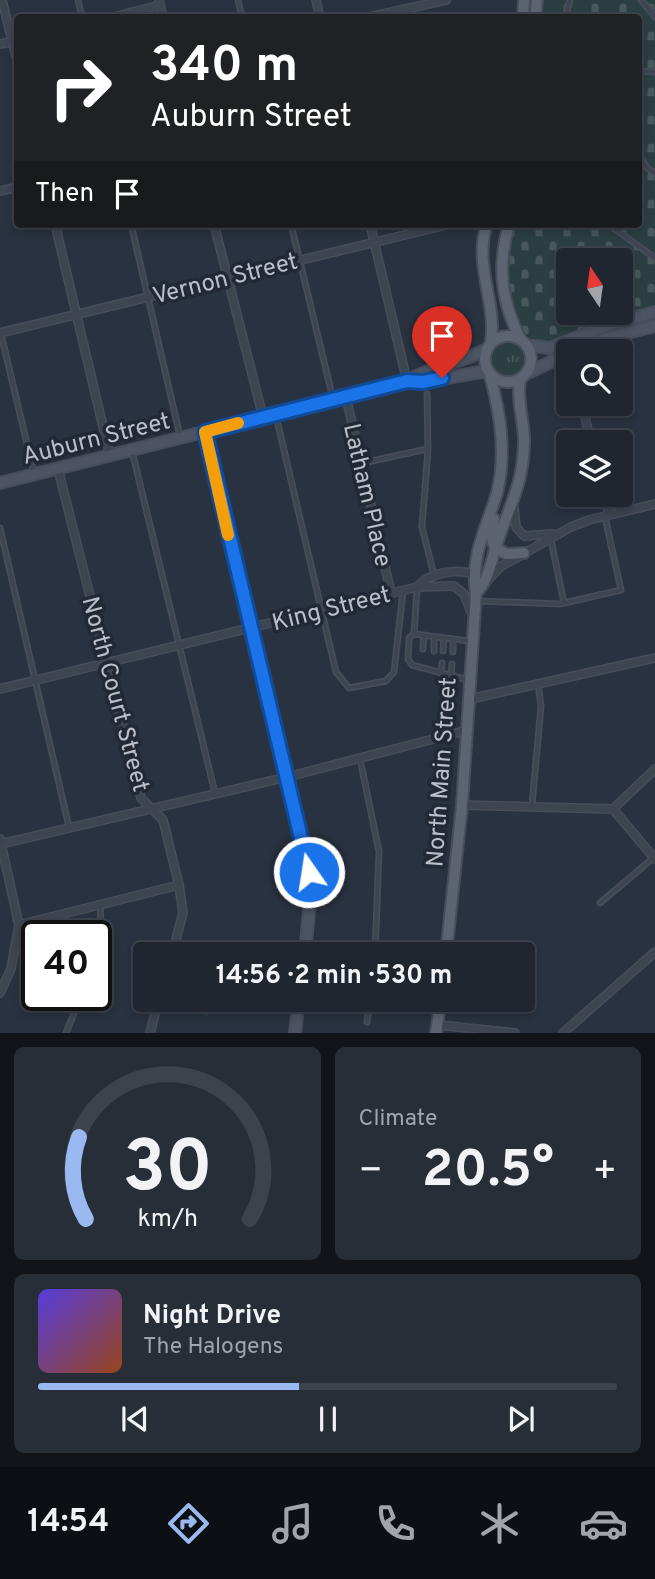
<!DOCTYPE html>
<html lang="en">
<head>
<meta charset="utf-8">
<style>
  body { margin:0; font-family:Overpass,sans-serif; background:#272e38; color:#f1f3f6; height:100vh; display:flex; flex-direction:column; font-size:26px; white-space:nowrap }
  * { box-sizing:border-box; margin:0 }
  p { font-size:23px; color:#a1a5ab }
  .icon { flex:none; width:38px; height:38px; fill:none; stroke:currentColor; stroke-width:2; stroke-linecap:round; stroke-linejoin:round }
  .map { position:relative; height:1033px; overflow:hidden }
  .details { display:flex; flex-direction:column; gap:14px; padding:14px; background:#11151a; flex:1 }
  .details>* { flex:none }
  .top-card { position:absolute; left:14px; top:14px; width:628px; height:214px; border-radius:7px; box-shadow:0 4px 10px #0003,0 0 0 2px #3c434c; background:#202124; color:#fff; overflow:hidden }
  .needle { width:46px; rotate:347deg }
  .fabs { position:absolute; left:556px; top:248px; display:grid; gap:14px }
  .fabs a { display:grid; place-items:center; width:77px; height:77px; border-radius:7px; background:#1f2630; box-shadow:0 4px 10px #0003,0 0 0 2px #3c434c; font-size:35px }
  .speed { position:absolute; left:21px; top:920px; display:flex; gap:14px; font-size:35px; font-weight:700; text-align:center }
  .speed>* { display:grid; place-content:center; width:91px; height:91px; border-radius:50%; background:#1f2630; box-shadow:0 4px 10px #0003,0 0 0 2px #3c434c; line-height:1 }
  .speed .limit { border:4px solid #111; border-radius:10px; background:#fff; color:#111 }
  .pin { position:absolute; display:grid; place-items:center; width:60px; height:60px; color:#fff; margin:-72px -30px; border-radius:50% 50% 50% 0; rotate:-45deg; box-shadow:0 0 7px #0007 }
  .pin .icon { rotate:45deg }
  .me { position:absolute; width:77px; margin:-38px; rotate:347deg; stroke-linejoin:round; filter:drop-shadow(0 0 5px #0008) }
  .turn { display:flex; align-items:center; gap:24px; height:147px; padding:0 21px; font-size:32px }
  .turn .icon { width:91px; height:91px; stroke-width:2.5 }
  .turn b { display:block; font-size:49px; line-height:60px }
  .then { display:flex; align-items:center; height:66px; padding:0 21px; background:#0003; gap:14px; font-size:26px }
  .big { font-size:52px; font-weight:700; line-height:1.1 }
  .details .card { flex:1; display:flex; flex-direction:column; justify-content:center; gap:10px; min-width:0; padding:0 24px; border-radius:10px; background:#272e38 }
  .details .dial { align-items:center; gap:0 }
  .dial svg { height:182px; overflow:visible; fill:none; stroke:#3c434c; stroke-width:7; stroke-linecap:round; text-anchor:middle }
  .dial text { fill:#f1f3f6; stroke:none }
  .song { display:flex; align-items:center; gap:21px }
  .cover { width:84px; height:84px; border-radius:10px; background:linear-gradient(135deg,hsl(250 70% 55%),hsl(20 70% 35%)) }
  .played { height:7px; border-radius:4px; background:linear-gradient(90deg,#9ab9f0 45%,#3c434c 45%) }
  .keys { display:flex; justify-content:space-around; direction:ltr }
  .heat { display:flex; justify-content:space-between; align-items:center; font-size:38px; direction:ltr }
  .details .tiles { flex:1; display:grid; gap:14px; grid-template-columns:1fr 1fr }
  .card:last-child { grid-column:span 2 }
  .trip { position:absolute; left:133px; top:942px; width:402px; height:70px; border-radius:7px; background:#1f2630; box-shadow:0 4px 10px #0003,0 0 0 2px #3c434c; font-weight:700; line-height:70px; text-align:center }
  .menu { display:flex; height:112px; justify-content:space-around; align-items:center; background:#0c0f13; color:#a1a5ab }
  .menu .icon { width:49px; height:49px }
  .menu .current { color:#9ab9f0 }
  .menu b { font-size:32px; color:#f1f3f6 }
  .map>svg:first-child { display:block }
  .grass { fill:url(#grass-tufts) }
  .cemetery { fill:url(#cemetery-stones); fill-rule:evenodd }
  .pitch { fill:#2b3e41 }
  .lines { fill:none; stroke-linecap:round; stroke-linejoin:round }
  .lane-casing { stroke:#474d5a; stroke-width:7 }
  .street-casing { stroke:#474d5a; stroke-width:10 }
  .secondary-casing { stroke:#474d5a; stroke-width:14 }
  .primary-casing { stroke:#474d5a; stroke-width:14 }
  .lane { stroke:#3d4550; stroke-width:3.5 }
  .street { stroke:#3d4550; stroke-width:7 }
  .secondary { stroke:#4c5463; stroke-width:10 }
  .primary { stroke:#5b6470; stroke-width:10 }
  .route-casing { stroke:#114b97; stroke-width:18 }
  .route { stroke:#1a73e8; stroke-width:12 }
  .slow { stroke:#f59e0b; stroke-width:12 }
  .labels { text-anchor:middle; stroke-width:7; stroke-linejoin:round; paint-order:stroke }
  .street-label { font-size:24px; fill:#bac0ca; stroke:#222936 }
</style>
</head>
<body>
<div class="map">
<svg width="655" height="1033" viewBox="0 0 655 1033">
  <defs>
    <pattern id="grass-tufts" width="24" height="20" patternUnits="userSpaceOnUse" patternTransform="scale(1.75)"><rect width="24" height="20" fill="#2b3e41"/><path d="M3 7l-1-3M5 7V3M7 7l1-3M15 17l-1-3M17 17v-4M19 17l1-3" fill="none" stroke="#48585b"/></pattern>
    <pattern id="cemetery-stones" width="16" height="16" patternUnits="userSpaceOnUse" patternTransform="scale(1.75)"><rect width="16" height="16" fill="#2b3e41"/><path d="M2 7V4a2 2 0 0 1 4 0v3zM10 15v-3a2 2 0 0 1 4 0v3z" fill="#48585b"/></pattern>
  </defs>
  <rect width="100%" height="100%" fill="#293240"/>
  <path class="grass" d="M489 360a18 18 0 1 1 36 0a18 18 0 1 1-36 0Z"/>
  <path class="cemetery" d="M540 0H655V307L548 342C497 341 508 254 515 224H639V18L539 17ZM569 261H621V313H569Z"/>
  <path class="pitch" d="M183 999H209L213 1000 208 1016 180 1007Z"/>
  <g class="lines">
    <g class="lane-casing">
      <path id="lane" d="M78 0 82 18
        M238 0 242 18
        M641 0 655 17
        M565 18 570 0
        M639 71 655 72
        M639 154 647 168 655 173
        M131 224 180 436
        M291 224 333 399
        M608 224 655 258
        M1 334 34 473
        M427 394 428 449 422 527 434 575
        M276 416 336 672 349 688 386 681 394 672 403 591
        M132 451 215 793
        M363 463 427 449
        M0 528 69 827
        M551 540 564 603
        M417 589 414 634 469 641
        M478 601 560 604 621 590 605 517
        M414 634 409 638 408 659 412 665 468 680
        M423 649 424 635
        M434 651V637
        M443 651 444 638
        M453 652V639
        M441 673 442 663
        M451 676 452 664
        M360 759 379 851 375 954
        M532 805 541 706 538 684
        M600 903 652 859
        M96 958 102 945 100 905
        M367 1022 370 999
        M66 1033 81 996"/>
    </g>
    <g class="street-casing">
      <path id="street" d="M2 0 18 64
        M159 0 163 18
        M316 0 320 18
        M110 18 160 5
        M365 18 446 0
        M0 44 18 40
        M0 191 18 187
        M55 224 110 456
        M214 224 263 417
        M370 224 407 381
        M0 333 450 224
        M346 397 391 593
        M582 404 591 443
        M58 469 141 798 163 820 179 885 183 913 172 954
        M604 495 609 514
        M514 508 516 527 524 536 553 534
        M487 581 500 567 571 527 589 520 655 504
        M417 587C429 573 456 568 473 574
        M0 689 417 587 454 586 464 594 473 617
        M470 699 655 658
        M462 805 613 809 655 859
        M613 809 655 769
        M0 839 19 925 11 969 0 993
        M1 844 287 777 468 730
        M19 925 179 885
        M438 1025 515 1033
        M150 1033 159 999
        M563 1033 655 952"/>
    </g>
    <g class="secondary-casing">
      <path id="secondary" d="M526 345 550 348 608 325 655 312
        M572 352 606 338 655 326
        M526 374 569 353
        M407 381 423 382 487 371
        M205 432 309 871 311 889 305 954
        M0 483 407 381C431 366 461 363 487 349
        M295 1033 299 999"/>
    </g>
    <g class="primary-casing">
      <path id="primary" d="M523 18 524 0
        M535 18 537 0
        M487 224C473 265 497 302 491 342
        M509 224C497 266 501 302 521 340
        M485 359a23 23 0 1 1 46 0a23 23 0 1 1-46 0Z
        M494 519 491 535 495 548 507 554 524 553
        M476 593C489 580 491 561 497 543 509 507 523 485 524 444 525 422 516 403 520 379
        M446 954 462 805 476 593C470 557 487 526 497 493 507 453 500 413 490 375
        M436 1033 441 999"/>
    </g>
    <use href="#lane" class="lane"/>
    <use href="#street" class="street"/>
    <use href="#secondary" class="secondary"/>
    <use href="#primary" class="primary"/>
  </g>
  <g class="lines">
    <g class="route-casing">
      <path id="route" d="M309 872 205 432 407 381 423 382 442 378"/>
    </g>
    <use href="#route" class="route"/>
    <path class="slow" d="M228 535 205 432 238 423"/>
  </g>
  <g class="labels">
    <g class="street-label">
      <text transform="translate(225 278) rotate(-14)" y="8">Vernon Street</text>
      <text transform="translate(96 438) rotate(-14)" y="8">Auburn Street</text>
      <text transform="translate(368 495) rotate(77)" y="8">Latham Place</text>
      <text transform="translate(331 608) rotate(-14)" y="8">King Street</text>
      <text transform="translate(116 694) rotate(75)" y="8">North Court Street</text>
      <text transform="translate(441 772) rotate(-86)" y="8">North Main Street</text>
    </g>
  </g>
</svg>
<div class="fabs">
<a><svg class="needle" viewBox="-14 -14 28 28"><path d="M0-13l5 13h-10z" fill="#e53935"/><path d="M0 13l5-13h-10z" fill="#a1a5ab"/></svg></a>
<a><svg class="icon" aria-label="search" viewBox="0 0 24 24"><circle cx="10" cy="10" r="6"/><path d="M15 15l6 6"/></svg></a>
<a><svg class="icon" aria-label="layers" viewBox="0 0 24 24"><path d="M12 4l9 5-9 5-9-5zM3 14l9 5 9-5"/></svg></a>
</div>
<div class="speed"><div class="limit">40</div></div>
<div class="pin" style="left:442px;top:378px;background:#d93025"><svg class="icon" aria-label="arrive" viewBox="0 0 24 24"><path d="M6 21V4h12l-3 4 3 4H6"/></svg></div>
<svg class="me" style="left:309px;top:872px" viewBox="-20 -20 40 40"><circle r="17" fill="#1a73e8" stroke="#fff" stroke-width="3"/><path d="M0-11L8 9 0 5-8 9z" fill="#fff"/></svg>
<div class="trip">14:56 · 2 min · 530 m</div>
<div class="top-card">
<div class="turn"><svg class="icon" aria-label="right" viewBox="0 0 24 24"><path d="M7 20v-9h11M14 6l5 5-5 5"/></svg><div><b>340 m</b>Auburn Street</div></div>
<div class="then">Then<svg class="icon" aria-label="arrive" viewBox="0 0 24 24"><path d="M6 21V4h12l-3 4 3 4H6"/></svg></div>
</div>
</div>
<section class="details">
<div class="tiles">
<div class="card dial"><svg viewBox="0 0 100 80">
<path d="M14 69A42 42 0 1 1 86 69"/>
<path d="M14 69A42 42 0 0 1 11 33" stroke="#9ab9f0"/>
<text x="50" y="56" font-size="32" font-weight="700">30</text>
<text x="50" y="72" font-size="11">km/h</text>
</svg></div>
<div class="card"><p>Climate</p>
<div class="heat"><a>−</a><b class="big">20.5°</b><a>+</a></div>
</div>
<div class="card">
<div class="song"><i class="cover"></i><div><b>Night Drive</b><p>The Halogens</p></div></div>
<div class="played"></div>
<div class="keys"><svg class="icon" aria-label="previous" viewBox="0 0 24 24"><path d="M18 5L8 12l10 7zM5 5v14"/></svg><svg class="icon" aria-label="pause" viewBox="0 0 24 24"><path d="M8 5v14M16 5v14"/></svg><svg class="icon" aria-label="next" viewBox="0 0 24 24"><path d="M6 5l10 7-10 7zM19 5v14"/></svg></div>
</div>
</div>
</section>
<nav class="menu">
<b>14:54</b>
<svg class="icon current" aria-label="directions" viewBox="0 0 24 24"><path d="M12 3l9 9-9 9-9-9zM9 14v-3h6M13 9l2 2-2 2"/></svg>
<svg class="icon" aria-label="music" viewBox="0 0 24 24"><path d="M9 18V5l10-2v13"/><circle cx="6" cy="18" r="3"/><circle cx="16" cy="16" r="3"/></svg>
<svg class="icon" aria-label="phone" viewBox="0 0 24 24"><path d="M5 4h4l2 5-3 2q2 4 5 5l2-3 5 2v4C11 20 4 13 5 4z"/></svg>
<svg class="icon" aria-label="climate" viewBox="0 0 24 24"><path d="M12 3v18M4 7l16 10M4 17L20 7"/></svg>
<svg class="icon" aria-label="car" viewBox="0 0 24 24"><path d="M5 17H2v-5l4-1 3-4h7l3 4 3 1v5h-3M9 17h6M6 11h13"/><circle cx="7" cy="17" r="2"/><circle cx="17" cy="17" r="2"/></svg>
</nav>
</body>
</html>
